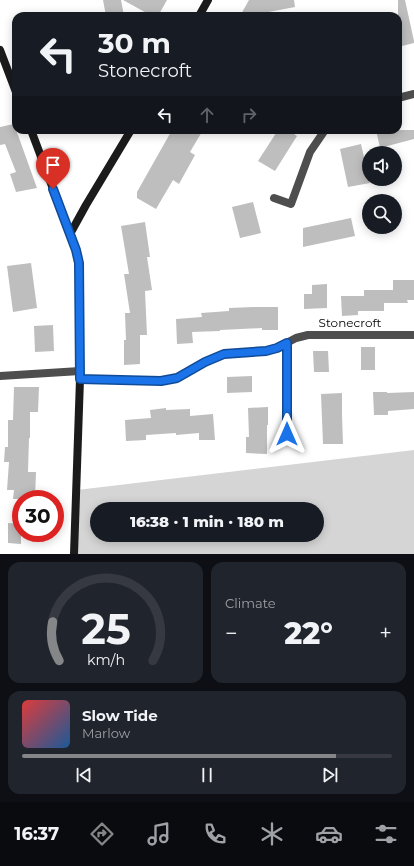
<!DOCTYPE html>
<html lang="en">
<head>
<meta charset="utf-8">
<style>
  body { margin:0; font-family:Montserrat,sans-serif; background:#20242c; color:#f1f3f6; height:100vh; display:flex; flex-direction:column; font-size:15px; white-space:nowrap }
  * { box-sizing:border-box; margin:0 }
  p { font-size:13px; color:#9ea1a6 }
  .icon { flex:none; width:22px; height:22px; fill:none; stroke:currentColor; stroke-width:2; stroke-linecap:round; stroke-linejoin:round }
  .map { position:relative; height:554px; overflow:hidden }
  .drawer { display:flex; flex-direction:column; gap:8px; padding:8px; background:#0d0f14; flex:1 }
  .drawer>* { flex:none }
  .top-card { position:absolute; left:12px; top:12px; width:390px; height:122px; border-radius:12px; box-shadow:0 2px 10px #0003; background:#171b24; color:#f1f3f6; overflow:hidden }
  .tools { position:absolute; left:362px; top:146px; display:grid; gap:8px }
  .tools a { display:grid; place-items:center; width:40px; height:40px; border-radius:50%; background:#171b24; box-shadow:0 2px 10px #0003; font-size:20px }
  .speed { position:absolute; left:12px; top:490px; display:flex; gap:8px; font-size:20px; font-weight:700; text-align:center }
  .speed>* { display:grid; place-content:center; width:52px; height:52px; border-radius:50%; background:#171b24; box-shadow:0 2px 10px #0003; line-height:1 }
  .speed .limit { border:6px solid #d22; background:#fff; color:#111 }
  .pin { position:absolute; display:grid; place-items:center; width:34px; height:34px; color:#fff; margin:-41px -17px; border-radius:50% 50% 50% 0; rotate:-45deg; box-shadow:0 0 4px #0007 }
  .pin .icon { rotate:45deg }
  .me { position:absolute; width:44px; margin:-22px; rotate:0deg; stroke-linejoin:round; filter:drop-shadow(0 0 3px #0008) }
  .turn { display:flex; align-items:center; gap:14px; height:84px; padding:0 20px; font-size:18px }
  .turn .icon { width:52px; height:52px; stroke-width:2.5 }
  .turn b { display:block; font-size:28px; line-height:34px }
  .lanes { display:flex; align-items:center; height:38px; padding:0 20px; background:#0003; justify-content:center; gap:20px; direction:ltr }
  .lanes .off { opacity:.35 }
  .big { font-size:30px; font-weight:800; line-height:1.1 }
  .drawer .widget { flex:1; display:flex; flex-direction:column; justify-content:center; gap:6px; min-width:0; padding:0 14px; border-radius:12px; background:#20242c }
  .drawer .dial { align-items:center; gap:0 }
  .dial svg { height:104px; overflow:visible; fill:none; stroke:#363941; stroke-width:7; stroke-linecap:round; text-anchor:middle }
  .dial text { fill:#f1f3f6; stroke:none }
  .song { display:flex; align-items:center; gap:12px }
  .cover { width:48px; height:48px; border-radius:6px; background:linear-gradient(135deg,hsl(0 70% 55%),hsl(210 70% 35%)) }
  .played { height:4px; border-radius:2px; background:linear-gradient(90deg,#858687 85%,#363941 85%) }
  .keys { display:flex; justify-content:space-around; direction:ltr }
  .heat { display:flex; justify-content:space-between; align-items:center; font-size:22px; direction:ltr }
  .drawer .tiles { flex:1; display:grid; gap:8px; grid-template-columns:1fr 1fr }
  .widget:last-child { grid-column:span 2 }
  .trip { position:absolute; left:90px; top:502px; width:234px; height:40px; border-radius:20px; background:#171b24; box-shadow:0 2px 10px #0003; font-weight:800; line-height:40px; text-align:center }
  .dock { display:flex; height:64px; justify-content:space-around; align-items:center; background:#090b0e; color:#9ea1a6 }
  .dock .icon { width:28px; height:28px }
  .dock .selected { color:#858687 }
  .dock b { font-size:18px; color:#f1f3f6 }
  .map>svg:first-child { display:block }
  .green { fill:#d5d5d5; fill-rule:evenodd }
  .building { fill:#bebebe }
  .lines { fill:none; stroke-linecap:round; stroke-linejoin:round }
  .lane { stroke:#4e4e4e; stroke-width:8 }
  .street { stroke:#4e4e4e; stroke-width:8 }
  .secondary { stroke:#1b1b1b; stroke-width:8 }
  .route-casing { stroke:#114b97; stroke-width:10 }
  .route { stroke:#1a73e8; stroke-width:7 }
  .labels { text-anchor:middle; stroke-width:4; stroke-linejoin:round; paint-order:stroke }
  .street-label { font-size:12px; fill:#000; stroke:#fff }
</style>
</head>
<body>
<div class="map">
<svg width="414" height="554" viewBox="0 0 414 554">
  <rect width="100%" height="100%" fill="#fff"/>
  <path class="green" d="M414 450V554H74L77 490ZM97 509H317V535H97Z"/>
  <path class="building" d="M103 0H121L124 16H106Z
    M123 0H167L158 16H152Z
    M249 0H294L295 7 247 16H240Z
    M398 0H405L414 41V43L398 47Z
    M14 124 37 188 16 192 10 174 16 172 5 144 0 145V127Z
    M172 130H203L190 152 195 155 179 184 173 180 156 209 137 198V192Z
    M278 130H288L297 136 275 171 258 161Z
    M376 130H414V139L380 148Z
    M361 144 370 183 348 187 340 149Z
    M253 202 261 233 240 238 232 207Z
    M351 218 355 236 303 247V228Z
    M145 222 150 257H147L152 290 145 291 147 335H140V364L124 365V340H126L125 313H130L124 274H129L121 226Z
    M31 263 37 308 13 312 7 266Z
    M393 280H414V300H407L408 303H384V311H358V315L342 316 341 296H364V290H393Z
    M327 284V308L304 309V294H312V285Z
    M253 307H278V330H262V328L220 330V331L192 332 193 343 177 344 176 319 202 317 201 313 229 311V308Z
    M53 325 54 351 35 352 34 326Z
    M361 347H375V370H361Z
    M313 351H328L329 372H314Z
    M252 376V392L227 393V377Z
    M14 387H39L38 412H30V438H29L28 472H36L35 499H13L14 490H7L9 462H4L5 447H8V420H13Z
    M373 392H387V393L414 392V409L388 411V415H374Z
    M342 393V415L343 444H323L321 394Z
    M268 407V425H267V454L246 453V437H249L248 408Z
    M166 408V410L190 409V416L213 414 215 440H199V433L176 435V433L146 435V440L126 441 125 420 151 418 150 410Z
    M8 523 21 524V544L8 543Z"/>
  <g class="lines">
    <path class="lane" d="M0 376 80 371"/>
    <path class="street" d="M398 98 414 94
      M274 198 291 204 310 152 325 130
      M287 343V434
      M80 379 161 381 177 378 205 362 224 354 266 351 277 348 296 338 308 335H414"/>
    <path class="secondary" d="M199 16 208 0
      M0 50 16 92
      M31 130 76 250 79 263 80 379 74 554
      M70 234 86 205 131 130"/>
  </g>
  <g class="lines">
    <g class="route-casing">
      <path id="route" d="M53 189 76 250 79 263 80 379 161 381 177 378 205 362 224 354 266 351 277 348 287 343V434"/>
    </g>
    <use href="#route" class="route"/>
  </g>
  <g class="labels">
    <g class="street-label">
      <text x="350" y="327">Stonecroft</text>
    </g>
  </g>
</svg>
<div class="tools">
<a><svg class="icon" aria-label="sound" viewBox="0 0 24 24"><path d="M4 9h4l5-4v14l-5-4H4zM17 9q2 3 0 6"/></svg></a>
<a><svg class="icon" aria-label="search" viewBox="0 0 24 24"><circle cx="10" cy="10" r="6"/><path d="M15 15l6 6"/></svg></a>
</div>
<div class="speed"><div class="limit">30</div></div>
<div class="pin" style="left:53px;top:189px;background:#d93025"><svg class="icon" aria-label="arrive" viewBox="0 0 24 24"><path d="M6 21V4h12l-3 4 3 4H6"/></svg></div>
<svg class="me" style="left:287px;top:434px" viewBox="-20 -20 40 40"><path d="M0-17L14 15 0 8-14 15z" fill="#1a73e8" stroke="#fff" stroke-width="4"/></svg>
<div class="trip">16:38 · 1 min · 180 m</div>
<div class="top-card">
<div class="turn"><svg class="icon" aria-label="left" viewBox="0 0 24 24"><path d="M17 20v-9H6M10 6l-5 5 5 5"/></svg><div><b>30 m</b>Stonecroft</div></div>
<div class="lanes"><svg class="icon" aria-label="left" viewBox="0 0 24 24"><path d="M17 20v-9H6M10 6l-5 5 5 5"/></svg><svg class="icon off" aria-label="ahead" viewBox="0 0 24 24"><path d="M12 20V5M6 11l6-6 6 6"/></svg><svg class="icon off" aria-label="right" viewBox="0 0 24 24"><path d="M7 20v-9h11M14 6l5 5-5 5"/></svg></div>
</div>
</div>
<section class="drawer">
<div class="tiles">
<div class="widget dial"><svg viewBox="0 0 100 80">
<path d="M14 69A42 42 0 1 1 86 69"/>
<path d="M14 69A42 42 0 0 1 9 39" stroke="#858687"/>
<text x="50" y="56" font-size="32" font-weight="700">25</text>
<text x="50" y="72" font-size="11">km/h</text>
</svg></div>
<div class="widget"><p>Climate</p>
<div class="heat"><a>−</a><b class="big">22°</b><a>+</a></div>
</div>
<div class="widget">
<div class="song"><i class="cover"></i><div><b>Slow Tide</b><p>Marlow</p></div></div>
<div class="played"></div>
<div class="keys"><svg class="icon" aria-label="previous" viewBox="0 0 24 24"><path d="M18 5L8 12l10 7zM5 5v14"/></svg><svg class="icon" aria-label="pause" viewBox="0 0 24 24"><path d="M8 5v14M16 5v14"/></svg><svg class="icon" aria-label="next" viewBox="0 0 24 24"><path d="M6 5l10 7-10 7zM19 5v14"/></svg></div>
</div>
</div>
</section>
<nav class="dock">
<b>16:37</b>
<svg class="icon selected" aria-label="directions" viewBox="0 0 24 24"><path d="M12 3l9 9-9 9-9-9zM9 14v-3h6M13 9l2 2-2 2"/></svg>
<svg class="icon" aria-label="music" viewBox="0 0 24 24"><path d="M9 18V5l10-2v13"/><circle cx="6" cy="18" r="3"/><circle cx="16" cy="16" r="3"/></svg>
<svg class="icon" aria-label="phone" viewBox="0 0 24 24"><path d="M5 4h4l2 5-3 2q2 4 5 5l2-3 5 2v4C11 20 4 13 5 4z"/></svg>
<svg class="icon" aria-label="climate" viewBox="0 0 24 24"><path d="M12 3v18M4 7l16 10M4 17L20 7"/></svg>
<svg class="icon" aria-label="car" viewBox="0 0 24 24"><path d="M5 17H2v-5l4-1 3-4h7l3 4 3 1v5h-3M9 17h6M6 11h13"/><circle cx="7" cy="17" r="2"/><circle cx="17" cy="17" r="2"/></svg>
<svg class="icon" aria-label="filters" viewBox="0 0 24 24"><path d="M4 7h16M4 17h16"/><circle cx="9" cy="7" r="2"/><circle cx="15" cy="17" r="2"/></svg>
</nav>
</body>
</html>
